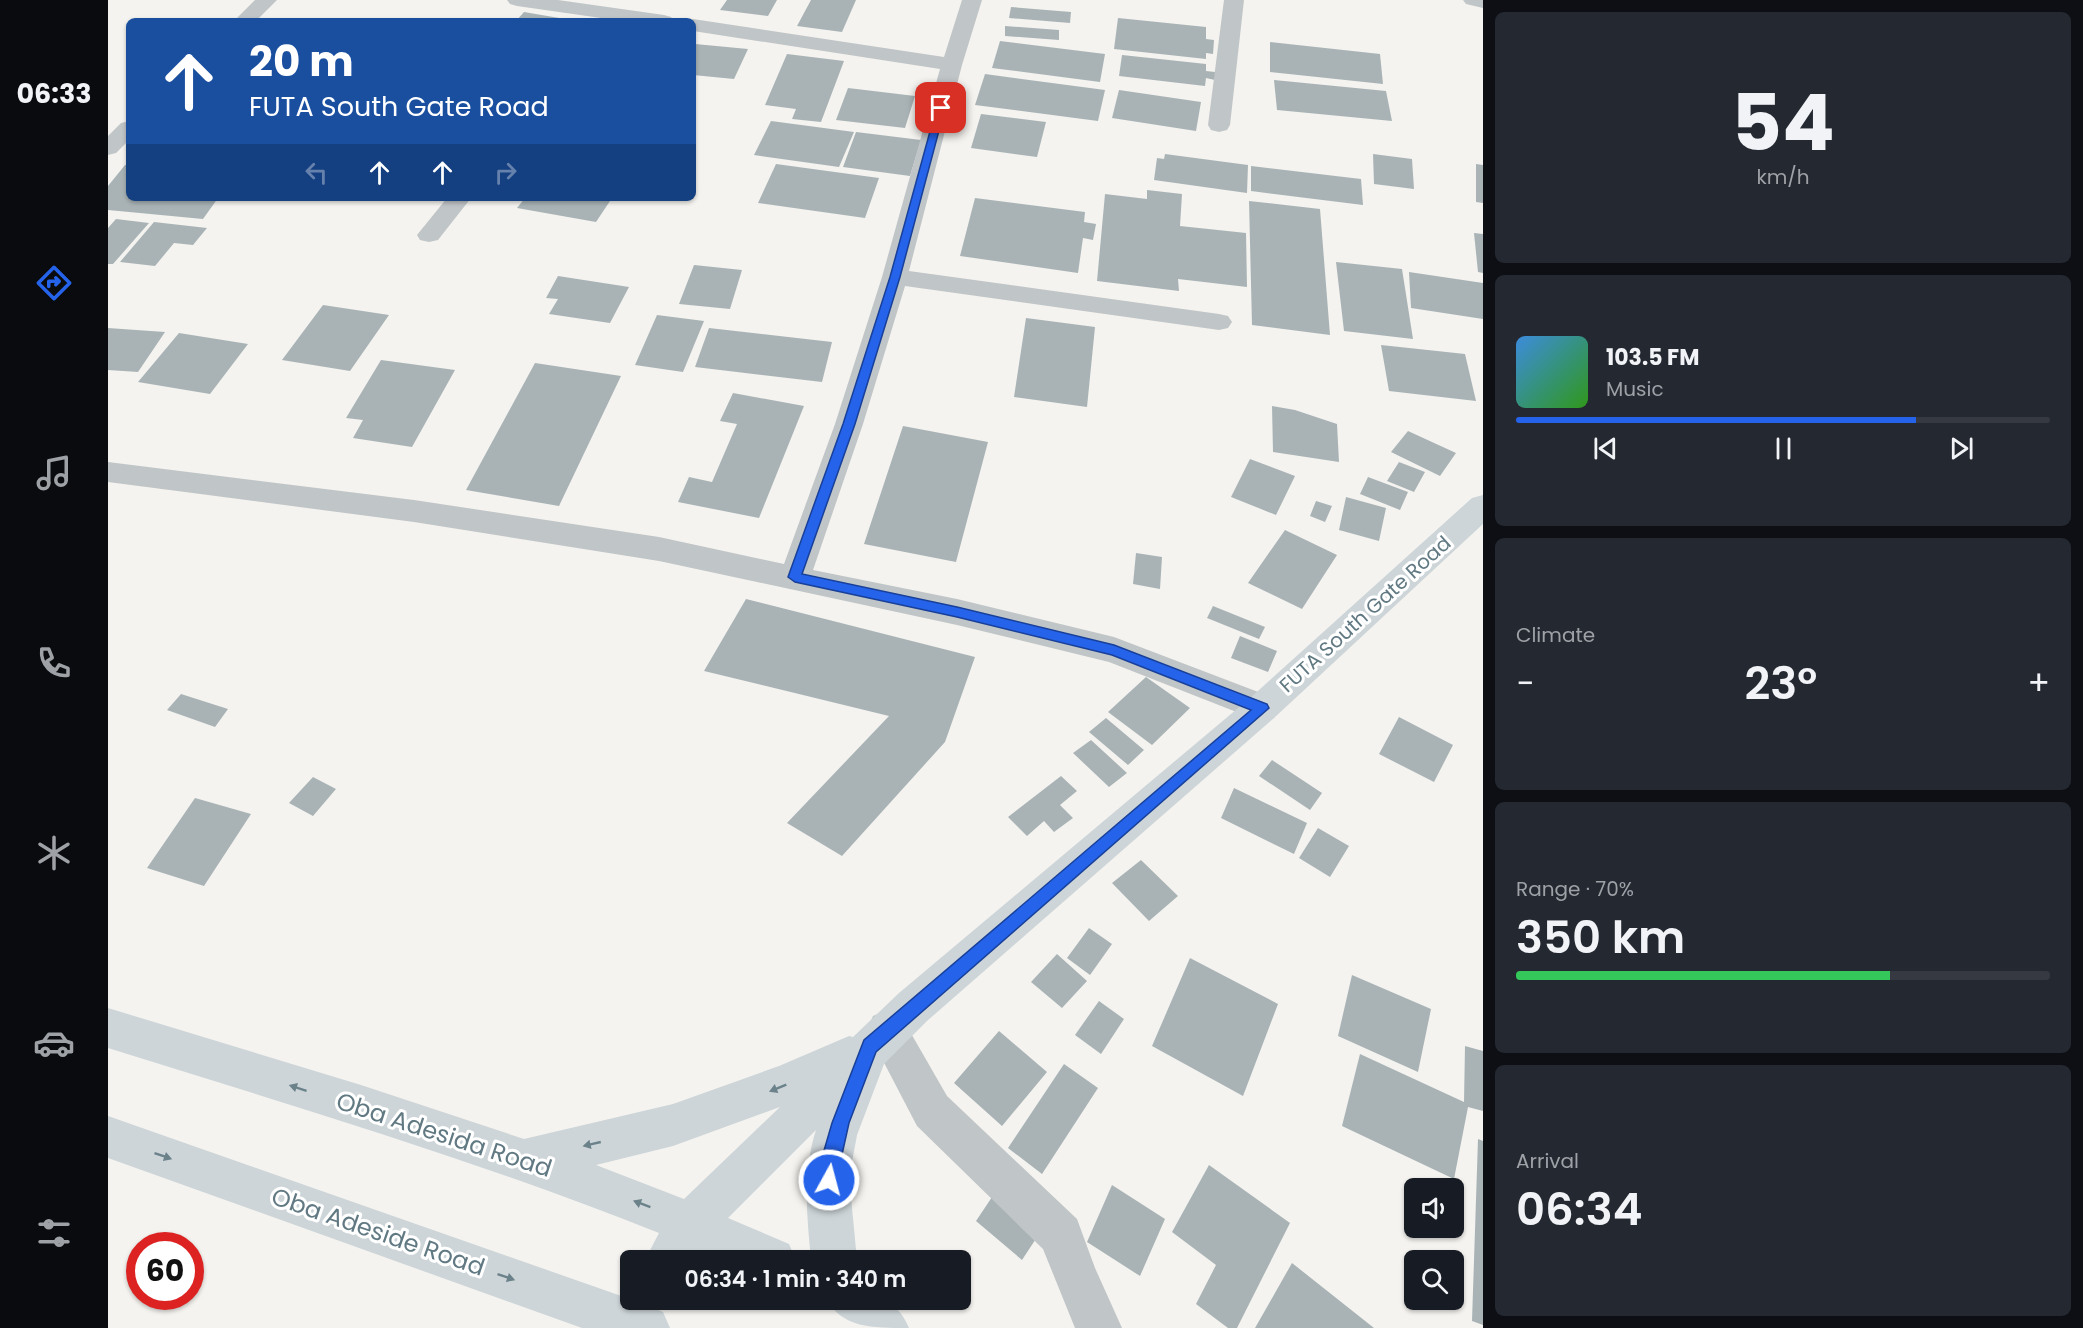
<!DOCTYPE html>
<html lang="en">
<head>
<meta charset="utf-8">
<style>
  body { margin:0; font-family:Poppins,sans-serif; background:#242831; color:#f1f3f6; height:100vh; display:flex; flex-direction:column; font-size:22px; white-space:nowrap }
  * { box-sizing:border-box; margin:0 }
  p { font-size:20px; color:#9ea1a6 }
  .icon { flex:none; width:33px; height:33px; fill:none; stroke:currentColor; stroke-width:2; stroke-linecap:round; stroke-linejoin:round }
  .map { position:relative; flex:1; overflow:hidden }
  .panel { display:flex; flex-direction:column; gap:12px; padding:12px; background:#0d0f14; width:600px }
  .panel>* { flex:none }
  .top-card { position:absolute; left:18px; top:18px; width:570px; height:183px; border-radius:9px; box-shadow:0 2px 4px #0004; background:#1a4fa0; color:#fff; overflow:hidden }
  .fabs { position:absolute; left:1296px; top:1178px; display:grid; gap:12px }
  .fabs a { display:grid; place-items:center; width:60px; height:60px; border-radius:9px; background:#171b24; box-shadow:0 2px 4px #0004; font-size:30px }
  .speed { position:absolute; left:18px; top:1232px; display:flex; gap:12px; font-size:30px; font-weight:700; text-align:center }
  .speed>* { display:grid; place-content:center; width:78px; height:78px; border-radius:50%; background:#171b24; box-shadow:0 2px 4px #0004; line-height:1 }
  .speed .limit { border:9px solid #d22; background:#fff; color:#111 }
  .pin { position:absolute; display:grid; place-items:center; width:51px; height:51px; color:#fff; margin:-26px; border-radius:12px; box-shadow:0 3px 9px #0006 }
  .me { position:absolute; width:66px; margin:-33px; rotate:7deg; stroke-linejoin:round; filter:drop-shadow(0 0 4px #0008) }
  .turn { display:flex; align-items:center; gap:21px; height:126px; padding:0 24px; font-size:27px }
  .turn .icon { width:78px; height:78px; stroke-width:2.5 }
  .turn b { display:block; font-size:42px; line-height:51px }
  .lanes { display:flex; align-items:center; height:57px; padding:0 24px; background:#0003; justify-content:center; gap:30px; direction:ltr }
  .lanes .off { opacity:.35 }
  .big { font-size:45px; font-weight:600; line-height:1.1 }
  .panel .card { flex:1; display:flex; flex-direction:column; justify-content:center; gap:9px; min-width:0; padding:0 21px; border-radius:9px; background:#242831 }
  .panel .dial { align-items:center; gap:0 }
  .dial b { font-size:78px; line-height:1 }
  .song { display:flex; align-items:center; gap:18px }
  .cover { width:72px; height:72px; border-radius:9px; background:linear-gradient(135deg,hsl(210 70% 55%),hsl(110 70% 35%)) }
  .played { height:6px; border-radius:3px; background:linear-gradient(90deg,#2563eb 75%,#363941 75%) }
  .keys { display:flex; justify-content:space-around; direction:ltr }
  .heat { display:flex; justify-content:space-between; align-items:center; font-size:33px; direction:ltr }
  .charge { height:9px; border-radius:4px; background:linear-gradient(90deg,#34c759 70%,#363941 0) }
  .trip { position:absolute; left:512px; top:1250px; width:351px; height:60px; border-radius:9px; background:#171b24; box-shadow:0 2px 4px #0004; font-weight:600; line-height:60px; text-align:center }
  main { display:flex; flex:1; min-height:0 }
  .dock { display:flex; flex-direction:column; width:108px; justify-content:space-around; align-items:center; background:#090b0e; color:#9ea1a6 }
  .dock .icon { width:42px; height:42px }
  .dock .current { color:#2563eb }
  .dock b { font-size:27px; color:#f1f3f6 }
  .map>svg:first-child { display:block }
  .building { fill:#a9b3b6 }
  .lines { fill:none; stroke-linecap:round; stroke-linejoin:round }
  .minor { fill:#c0c5c7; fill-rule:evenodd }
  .major { fill:#cdd5d8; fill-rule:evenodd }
  .oneway { fill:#6c828b }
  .route { fill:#2563eb; stroke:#184099; stroke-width:1.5 }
  .labels { text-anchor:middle; stroke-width:6; stroke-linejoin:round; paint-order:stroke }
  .street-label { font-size:20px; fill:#617982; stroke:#fff }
  .near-street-label { font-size:24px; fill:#617982; stroke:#fff }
</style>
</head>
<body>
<main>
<nav class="dock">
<b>06:33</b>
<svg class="icon current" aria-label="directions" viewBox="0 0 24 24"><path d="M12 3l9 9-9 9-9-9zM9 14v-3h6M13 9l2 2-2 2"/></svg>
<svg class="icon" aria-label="music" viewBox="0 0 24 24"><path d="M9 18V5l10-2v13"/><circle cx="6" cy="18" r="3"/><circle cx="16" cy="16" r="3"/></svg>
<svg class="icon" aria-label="phone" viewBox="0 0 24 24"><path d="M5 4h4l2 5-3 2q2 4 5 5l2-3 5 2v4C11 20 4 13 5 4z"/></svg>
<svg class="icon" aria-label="climate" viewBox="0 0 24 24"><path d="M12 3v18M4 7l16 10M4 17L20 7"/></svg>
<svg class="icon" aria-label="car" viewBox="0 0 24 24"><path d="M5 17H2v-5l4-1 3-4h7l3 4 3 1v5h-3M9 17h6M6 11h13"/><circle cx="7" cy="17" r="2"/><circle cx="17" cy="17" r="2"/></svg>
<svg class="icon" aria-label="filters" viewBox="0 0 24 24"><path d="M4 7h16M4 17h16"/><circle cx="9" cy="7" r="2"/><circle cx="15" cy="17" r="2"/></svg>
</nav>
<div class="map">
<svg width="1375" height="1328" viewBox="0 0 1375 1328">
  <rect width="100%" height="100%" fill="#f4f3ef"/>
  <path class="building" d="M619 0H669L660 16 612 10Z
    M703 0H748L734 32 689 26Z
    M903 7 963 12 962 23 901 18Z
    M416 12 463 20V21H408Z
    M1010 18 1098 27V39L1106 40 1105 54 1098 53V59L1006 49Z
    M897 26 951 30V40L897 36Z
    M892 41 997 54 992 82 884 68Z
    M1162 42 1272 54 1275 84 1162 72Z
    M587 44 640 49 626 79 585 75V48Z
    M679 54 736 61 713 122 684 119 688 109 657 105Z
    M1014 55 1098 64V71L1107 72V80L1098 78 1097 86 1011 76Z
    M877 74 997 90 990 121 867 105Z
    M1166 80 1278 91 1284 121 1169 110Z
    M740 88 807 96 797 128 728 120Z
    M1011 90 1093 102 1088 131 1004 118Z
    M873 114 938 122 929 157 863 148Z
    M663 121 746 132 731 167 646 155Z
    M748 132 813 140 802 176 735 167Z
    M1057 154 1140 165 1139 193 1046 180 1049 158 1056 159Z
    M1265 154 1304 159 1306 189 1266 184Z
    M668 164 771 178 757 218 650 203Z
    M1368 164 1375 165V203L1368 202Z
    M17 165H21V198H110L95 219 0 210V186Z
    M1143 166 1253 179 1255 205 1143 191Z
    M1039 190 1074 194 1072 226 1138 233 1139 287 1070 279 1071 291 989 281 997 194 1039 199Z
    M417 198H504L488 222 409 208Z
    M867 198 977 212 976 222 988 224 985 240 975 238 970 273 852 256Z
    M1141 201 1212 209 1222 335 1144 325Z
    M8 219 41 223 5 264H0V228Z
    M46 222 99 228 85 245 66 243 47 266 12 262Z
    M1366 233 1375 234V273L1370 272Z
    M1228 262 1294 269 1305 339 1236 331Z
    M586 265 634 270 622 309 571 304Z
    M1301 272 1375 283V319L1303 308Z
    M450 276 521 287 502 323 441 314 450 299 438 298Z
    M215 305 281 315 242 371 174 360Z
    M549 315 596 321 575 372 527 365Z
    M918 318 987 327 979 407 906 397Z
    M0 328 57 332 30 372 0 370Z
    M601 328 724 342 714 382 587 367Z
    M71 333 140 344 102 394 30 382Z
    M1273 345 1357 354 1368 401 1281 391Z
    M273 360 347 370 304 447 245 438 255 420 238 418Z
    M427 363 513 376 451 506 358 490Z
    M625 393 696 406 651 518 570 502 581 477 604 482 629 424 612 421Z
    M1164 406 1187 410 1229 424 1231 462 1165 452Z
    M795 426 880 442 848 562 756 544Z
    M1300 431 1348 453 1332 476 1283 452Z
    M1142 459 1187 476 1168 515 1123 497Z
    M1291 462 1317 472 1306 492 1279 481Z
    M1260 477 1300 492 1292 510 1252 494Z
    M1238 497 1278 508 1271 541 1231 530Z
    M1208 501 1224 506 1217 522 1202 516Z
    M1177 530 1229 555 1194 609 1140 583Z
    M1028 553 1054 557 1052 589 1025 584Z
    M638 599 867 657 837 742 734 856 679 823 781 716 596 671Z
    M1105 606 1157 627 1151 639 1099 618Z
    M1132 636 1169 651 1160 672 1123 658Z
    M1038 677 1082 708 1044 745 1000 712Z
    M73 694 120 709 107 727 59 710Z
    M1291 717 1345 745 1326 782 1271 754Z
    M998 718 1036 750 1020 765 981 732Z
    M983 740 1019 773 1001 787 965 753Z
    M1164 760 1214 793 1202 810 1151 776Z
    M953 776 969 791 952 805 965 818 946 832 936 821 919 836 900 817Z
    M205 777 228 789 205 816 181 803Z
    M1126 788 1199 823 1186 854 1113 818Z
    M87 798 143 814 96 886 39 868Z
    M1210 828 1241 846 1222 877 1191 858Z
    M1033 860 1070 896 1041 921 1004 883Z
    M981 928 1004 944 982 975 959 958Z
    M949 954 979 981 954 1008 923 982Z
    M1082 958 1170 1004 1135 1096 1044 1046Z
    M1244 975 1323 1009 1310 1072 1230 1036Z
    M991 1001 1016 1019 993 1054 967 1035Z
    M891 1031 939 1072 894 1126 846 1083Z
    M1357 1046 1375 1051V1111L1360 1107 1346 1179 1234 1126 1252 1054 1356 1102Z
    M956 1064 990 1088 934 1174 900 1148Z
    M1370 1139 1375 1141V1325L1364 1321Z
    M1101 1165 1182 1223 1129 1328H1120L1088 1304 1108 1265 1064 1232Z
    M1004 1185 1057 1219 1032 1276 979 1242Z
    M888 1191 935 1228 914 1260 868 1221Z
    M1184 1263 1266 1328H1147Z"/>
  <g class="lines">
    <path class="minor" d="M147 0H169L148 21H126Z
      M399 0H450L556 15 563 17 566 21H514L409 6 402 4Z
      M854 0H874L854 65 801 271 1111 314 1120 316 1124 322 1120 328 1111 330 797 286 755 424 705 570 849 599 1006 637 1166 698 1171 708 1166 718 1154 722 1001 662 849 625 551 561 306 522 0 482V462L306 500 551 537 676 564 727 424 774 277 832 69 585 31V21H578L585 19 836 57Z
      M1116 0H1136L1122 125 1119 130 1111 132 1103 130 1100 125Z
      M1355 0H1375V8L1358 4Z
      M21 121V140L8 153 0 155V136L13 123Z
      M339 198H363L330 240 321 242 312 240 309 235Z
      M779 1010 793 1016 839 1096 969 1219 987 1268 1014 1328H967L935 1249 809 1126 759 1030 765 1016Z"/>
    <path class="major" d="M1375 495V524L1166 718 819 1021 776 1064 749 1135 744 1162 742 1187 749 1260H703C699 1216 694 1173 708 1130L620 1218 681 1244 688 1260H613L592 1250 586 1260H537L551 1233C371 1161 185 1106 0 1048V1008L253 1085 416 1139 565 1104 671 1066 741 1036 745 1037 791 993 1142 698 1364 498ZM672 1107 576 1199 488 1165 565 1146Z
      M0 1116 539 1305 555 1312 562 1328H474L0 1158Z
      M718 1299C756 1299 784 1288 801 1328 763 1328 735 1328 718 1299Z"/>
  </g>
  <defs><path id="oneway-solid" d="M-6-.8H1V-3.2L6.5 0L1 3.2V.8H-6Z" transform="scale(1.5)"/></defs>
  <g class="oneway">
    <use href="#oneway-solid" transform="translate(190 1088) rotate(-162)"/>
    <use href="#oneway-solid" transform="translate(670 1088) rotate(158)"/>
    <use href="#oneway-solid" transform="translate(484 1144) rotate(167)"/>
    <use href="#oneway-solid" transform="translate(55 1156) rotate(19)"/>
    <use href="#oneway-solid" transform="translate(534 1204) rotate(-159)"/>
    <use href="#oneway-solid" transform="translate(398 1277) rotate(19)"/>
  </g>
  <path class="route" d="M829 106 837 108 792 277 747 424 694 574 849 607 1006 645 1159 704 1161 708 768 1052 741 1123 727 1186 721 1189 715 1186 712 1180 713 1161 724 1123 756 1040 1143 710 1004 655 849 617 687 582 680 577 735 424 782 277Z"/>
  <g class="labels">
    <g class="street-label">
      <text transform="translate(1257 614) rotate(-42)" y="7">FUTA South Gate Road</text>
    </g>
    <g class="near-street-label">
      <text transform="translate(336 1135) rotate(18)" y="8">Oba Adesida Road</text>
      <text transform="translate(270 1232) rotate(19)" y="8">Oba Adeside Road</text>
    </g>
  </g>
</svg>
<div class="fabs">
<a><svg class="icon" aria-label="sound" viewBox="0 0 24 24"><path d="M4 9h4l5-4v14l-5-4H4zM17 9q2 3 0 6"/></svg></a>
<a><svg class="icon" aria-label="search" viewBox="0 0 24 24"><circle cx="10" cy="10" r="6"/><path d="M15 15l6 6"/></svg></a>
</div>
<div class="speed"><div class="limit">60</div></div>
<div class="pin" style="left:833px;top:108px;background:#d93025"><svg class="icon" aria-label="arrive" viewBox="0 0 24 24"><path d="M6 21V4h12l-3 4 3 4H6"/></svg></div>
<svg class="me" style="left:721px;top:1180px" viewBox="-20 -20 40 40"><circle r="17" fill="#2563eb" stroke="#fff" stroke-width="3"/><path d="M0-11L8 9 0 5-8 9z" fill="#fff"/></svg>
<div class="trip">06:34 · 1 min · 340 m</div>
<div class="top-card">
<div class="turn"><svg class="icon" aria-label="ahead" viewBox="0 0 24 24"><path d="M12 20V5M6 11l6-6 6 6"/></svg><div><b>20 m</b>FUTA South Gate Road</div></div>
<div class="lanes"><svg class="icon off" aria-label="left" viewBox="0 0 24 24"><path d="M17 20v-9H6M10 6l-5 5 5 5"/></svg><svg class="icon" aria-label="ahead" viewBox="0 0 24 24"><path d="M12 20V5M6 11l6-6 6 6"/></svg><svg class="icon" aria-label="ahead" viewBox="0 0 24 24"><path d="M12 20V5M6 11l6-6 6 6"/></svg><svg class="icon off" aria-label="right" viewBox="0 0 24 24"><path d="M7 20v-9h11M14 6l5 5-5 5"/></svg></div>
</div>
</div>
<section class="panel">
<div class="card dial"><b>54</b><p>km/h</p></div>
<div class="card">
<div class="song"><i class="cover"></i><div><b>103.5 FM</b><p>Music</p></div></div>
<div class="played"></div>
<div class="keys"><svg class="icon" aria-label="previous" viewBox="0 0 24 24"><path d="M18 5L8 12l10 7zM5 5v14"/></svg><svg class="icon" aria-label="pause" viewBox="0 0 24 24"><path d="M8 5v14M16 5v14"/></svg><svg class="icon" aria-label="next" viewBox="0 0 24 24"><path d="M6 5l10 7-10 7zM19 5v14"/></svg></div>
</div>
<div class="card"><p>Climate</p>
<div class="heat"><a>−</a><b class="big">23°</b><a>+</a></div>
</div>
<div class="card"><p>Range · 70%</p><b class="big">350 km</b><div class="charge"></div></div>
<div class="card"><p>Arrival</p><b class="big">06:34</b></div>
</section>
</main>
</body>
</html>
